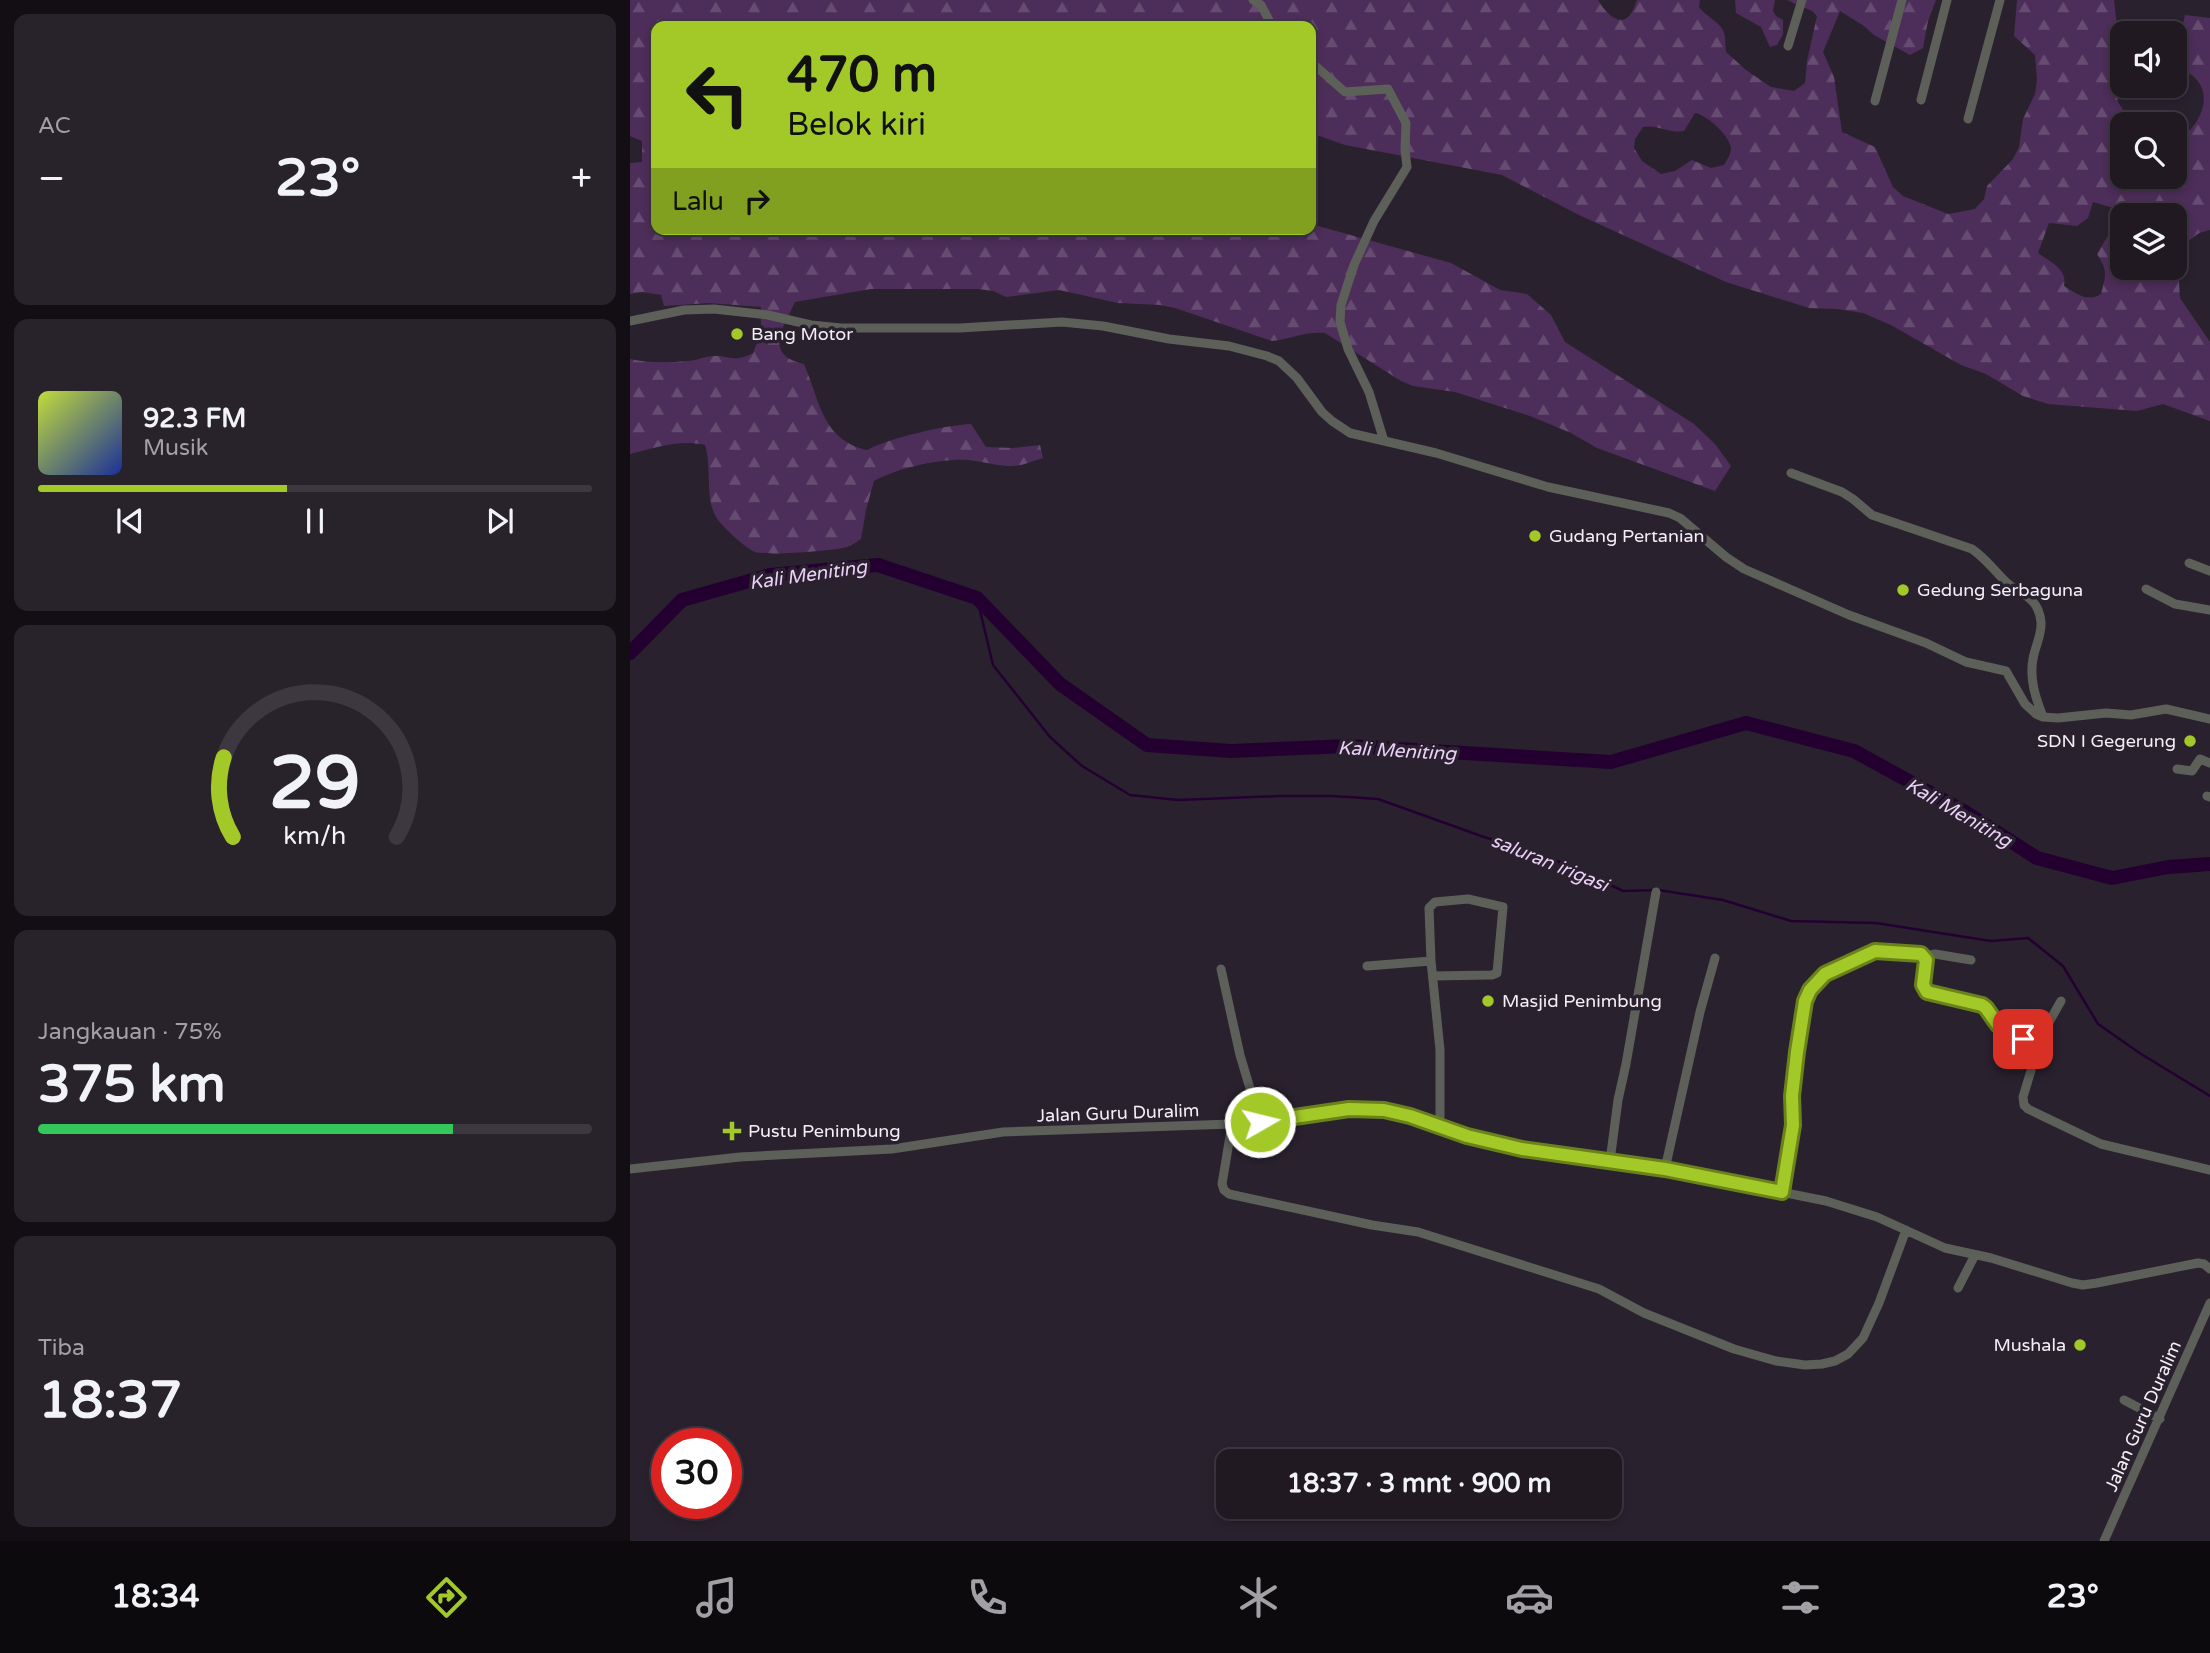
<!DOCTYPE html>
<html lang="id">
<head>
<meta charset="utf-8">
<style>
  body { margin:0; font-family:"Varela Round",sans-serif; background:#28222a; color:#f1f3f6; height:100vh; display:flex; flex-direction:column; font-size:26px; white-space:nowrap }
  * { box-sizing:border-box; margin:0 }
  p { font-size:23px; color:#a2a0a5 }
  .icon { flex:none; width:38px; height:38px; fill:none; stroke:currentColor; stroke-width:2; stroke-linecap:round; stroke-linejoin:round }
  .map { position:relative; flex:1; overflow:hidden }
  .side { display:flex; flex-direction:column; gap:14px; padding:14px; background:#120e13; width:630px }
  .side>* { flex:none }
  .hud { position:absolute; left:21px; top:21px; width:665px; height:214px; border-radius:14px; box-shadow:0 4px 10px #0003,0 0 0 2px #3d3840; background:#a2c928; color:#111; overflow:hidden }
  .fabs { position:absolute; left:1480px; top:21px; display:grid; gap:14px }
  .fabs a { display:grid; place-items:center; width:77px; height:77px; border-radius:14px; background:#201922; box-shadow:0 4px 10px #0003,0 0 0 2px #3d3840; font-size:35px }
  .speed { position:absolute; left:21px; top:1428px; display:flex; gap:14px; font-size:35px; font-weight:700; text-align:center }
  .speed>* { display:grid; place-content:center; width:91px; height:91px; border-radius:50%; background:#201922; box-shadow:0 4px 10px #0003,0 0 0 2px #3d3840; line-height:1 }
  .speed .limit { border:10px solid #d22; background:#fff; color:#111 }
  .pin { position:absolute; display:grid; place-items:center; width:60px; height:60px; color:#fff; margin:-30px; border-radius:14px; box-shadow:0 4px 10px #0006 }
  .me { position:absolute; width:77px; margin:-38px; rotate:82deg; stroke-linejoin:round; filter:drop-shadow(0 0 5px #0008) }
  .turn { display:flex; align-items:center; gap:24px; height:147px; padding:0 21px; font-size:32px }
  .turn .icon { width:91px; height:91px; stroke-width:2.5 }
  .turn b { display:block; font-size:49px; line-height:60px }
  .then { display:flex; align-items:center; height:66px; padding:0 21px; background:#0003; gap:14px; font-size:26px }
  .big { font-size:52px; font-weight:800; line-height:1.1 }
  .side .card { flex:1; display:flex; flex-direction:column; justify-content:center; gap:10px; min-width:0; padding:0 24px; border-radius:14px; background:#28222a }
  .side .dial { align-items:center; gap:0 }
  .dial svg { height:182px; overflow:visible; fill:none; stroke:#3d3840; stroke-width:7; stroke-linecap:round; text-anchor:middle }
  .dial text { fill:#f1f3f6; stroke:none }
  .song { display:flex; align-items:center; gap:21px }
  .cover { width:84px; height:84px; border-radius:10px; background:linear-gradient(135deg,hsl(70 70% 55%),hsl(230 70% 35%)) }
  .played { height:7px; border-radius:4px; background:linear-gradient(90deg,#a2c928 45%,#3d3840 45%) }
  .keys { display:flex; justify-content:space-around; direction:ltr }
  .heat { display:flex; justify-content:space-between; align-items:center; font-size:38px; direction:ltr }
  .charge { height:10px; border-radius:5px; background:linear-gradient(90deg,#34c759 75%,#3d3840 0) }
  .trip { position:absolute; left:586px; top:1449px; width:406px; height:70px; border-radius:14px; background:#201922; box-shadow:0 4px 10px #0003,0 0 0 2px #3d3840; font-weight:800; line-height:70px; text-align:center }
  .tabs { display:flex; height:112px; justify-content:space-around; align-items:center; background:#0d0a0e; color:#a2a0a5 }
  .tabs .icon { width:49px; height:49px }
  .tabs .selected { color:#a2c928 }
  .tabs b { font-size:32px; color:#f1f3f6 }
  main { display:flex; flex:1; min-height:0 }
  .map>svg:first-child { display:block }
  .forest { fill:url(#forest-firs); fill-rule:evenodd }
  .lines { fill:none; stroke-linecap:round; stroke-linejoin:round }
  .stream { stroke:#240031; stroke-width:2.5 }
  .river { stroke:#240031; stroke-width:14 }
  .minor { stroke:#5d6058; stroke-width:9 }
  .route-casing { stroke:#69831a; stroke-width:18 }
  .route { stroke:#a2c928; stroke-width:12 }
  .poi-dot { fill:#a2c928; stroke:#2a212e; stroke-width:2.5 }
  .labels { text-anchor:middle; stroke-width:7; stroke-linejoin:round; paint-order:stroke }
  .poi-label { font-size:18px; fill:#f4eef7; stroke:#2a212e; text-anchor:start }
  .street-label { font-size:18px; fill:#f4eef7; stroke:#2a212e }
  .water-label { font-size:19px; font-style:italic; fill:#edd0f9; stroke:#2a212e }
</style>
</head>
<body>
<main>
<section class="side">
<div class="card"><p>AC</p>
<div class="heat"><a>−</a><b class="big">23°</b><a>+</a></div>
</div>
<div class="card">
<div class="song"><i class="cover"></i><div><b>92.3 FM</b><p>Musik</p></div></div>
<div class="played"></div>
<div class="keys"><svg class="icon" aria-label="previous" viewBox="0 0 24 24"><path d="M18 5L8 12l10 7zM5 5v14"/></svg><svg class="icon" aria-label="pause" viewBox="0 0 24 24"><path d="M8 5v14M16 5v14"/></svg><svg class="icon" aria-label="next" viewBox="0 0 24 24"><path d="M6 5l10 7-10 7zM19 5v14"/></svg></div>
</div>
<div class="card dial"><svg viewBox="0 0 100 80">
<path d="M14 69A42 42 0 1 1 86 69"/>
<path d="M14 69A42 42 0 0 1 10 34" stroke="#a2c928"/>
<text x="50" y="56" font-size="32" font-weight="700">29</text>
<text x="50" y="72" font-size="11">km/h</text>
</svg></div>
<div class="card"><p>Jangkauan · 75%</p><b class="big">375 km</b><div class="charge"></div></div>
<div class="card"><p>Tiba</p><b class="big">18:37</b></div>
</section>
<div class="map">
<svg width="1580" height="1541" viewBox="0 0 1580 1541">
  <defs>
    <pattern id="forest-firs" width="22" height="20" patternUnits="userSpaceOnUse" patternTransform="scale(1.75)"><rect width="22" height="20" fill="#4d2d59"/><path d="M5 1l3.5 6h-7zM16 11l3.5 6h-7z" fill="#674c72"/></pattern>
  </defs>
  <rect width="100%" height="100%" fill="#2a212e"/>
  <path class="forest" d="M0 0H968C973 9 988 28 999 16 1003 12 1005 5 1007 0H1070L1069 7C1076 17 1091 22 1094 33 1096 39 1095 46 1096 52L1116 70 1141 87 1164 91 1175 83 1177 61 1187 16 1182 11 1157 0H1306L1298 21 1293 48 1280 55 1244 35 1234 26 1210 11 1193 52 1204 77 1212 132 1245 147 1263 187 1273 196 1318 214 1345 209 1354 199 1357 186 1383 159 1389 147 1393 119 1405 94 1407 80 1405 55 1384 36 1387 0H1484L1486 18 1493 43V62L1487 88 1488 102 1495 113 1518 124H1493V177H1545V129L1560 130C1580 108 1580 79 1549 69 1547 51 1551 33 1555 15L1580 18V230L1569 233 1558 241 1553 256 1549 283 1550 298 1580 342V421L1533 404 1507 411 1418 404 1393 396 1356 374 1331 365 1261 325 1233 313 1207 309 1179 308 1096 282 949 215 872 175 715 145 681 133V26H26V229H681V224L821 263 870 290 897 294 921 315 935 342 1064 424 1085 444 1101 466 1085 491 967 448 941 433 900 416 825 392 783 386 771 381 695 333C676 331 660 339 642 341L545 308 530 305 488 303 429 290 376 297 363 291 348 289H241L165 302C153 328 133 355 174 364 190 401 192 440 237 450 259 438 316 425 341 424L356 447 383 448 410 445 413 458C401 462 389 467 376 466 363 465 351 461 338 460 312 458 267 468 244 481L236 510 231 539C227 542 222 545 217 547 203 551 137 556 125 552 114 547 90 525 85 515 75 495 82 467 75 445 49 439 25 448 0 454V359C18 363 38 363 57 361 66 361 75 356 85 356 103 356 103 363 123 353L131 332V307L79 303 34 306 31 295 12 292 0 294V163L12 162V141L0 136ZM1065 113C1077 115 1100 136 1101 148 1101 154 1097 160 1094 165L1081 168 1062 160 1045 171 1031 174 1012 161 1004 148 1005 139 1013 127C1027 124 1040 134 1054 131ZM1463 202 1487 209 1488 217 1485 224 1467 254C1478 271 1476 275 1471 294 1457 303 1446 293 1434 286 1438 269 1420 262 1408 253L1419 223 1447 226 1458 218ZM1493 215H1545V268H1493Z
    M1105 0H1145L1143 11 1146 16 1153 20V34L1147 45 1140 47 1131 27 1106 13Z"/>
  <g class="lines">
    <path class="stream" d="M347 598 363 665 420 737 452 766 500 795 548 800 651 796H702L748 799 854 837 903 852 945 868 993 891 1028 890 1093 900 1161 921 1246 923 1361 941 1398 938 1433 966 1468 1024 1511 1054 1580 1096"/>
    <path class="river" d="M0 653 52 600 140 575 248 565 347 598 430 684 517 745 601 751 718 746 981 762 1116 723 1224 751 1335 812 1407 858 1482 878 1538 867 1580 864"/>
    <path class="minor" d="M623 0 631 5 642 26
      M1158 46 1172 0
      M681 62 715 92 758 89 776 123 775 150 777 167 744 221 724 265 711 305 710 322 718 349 739 392 754 441
      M1291 100 1317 0
      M1245 101 1272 0
      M1338 119 1370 0
      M0 321 54 310 84 309 138 315 181 325 211 328H330L432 322 473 326 539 339 599 346 637 356 649 361 667 378 692 412 702 421 720 433 806 453 918 487 1039 513 1050 518 1096 557 1114 569 1219 615 1296 643 1336 662 1376 671 1395 704 1406 714 1413 717 1428 718 1476 713 1501 715 1536 709 1580 719
      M1161 473 1212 492 1223 499 1242 515 1342 549C1355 558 1363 569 1373 579 1389 596 1408 594 1411 622 1412 635 1405 646 1403 659 1399 679 1406 699 1413 717
      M1559 563 1580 571
      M1516 589 1545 604 1580 610
      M1547 769 1562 771 1570 759 1580 763
      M1577 796 1580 797
      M1295 956 1305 954 1341 960
      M737 966 801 961
      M591 969 610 1055 630 1122
      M803 976 862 975 867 973 873 907 838 899 805 902 799 908 801 961 810 1050V1127
      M1406 1045 1431 1001
      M602 1124 592 1184 594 1190 599 1194 742 1225 788 1232 969 1289 1014 1313 1104 1349 1146 1361 1175 1365 1192 1364 1205 1361 1218 1354 1233 1338 1249 1303 1276 1230
      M980 1161 988 1100 996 1064 1026 892
      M0 1169 110 1157 262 1149 373 1132 602 1124 719 1109 754 1110 780 1116 826 1132 892 1149 1035 1169 1196 1201 1247 1217 1315 1248 1361 1258 1442 1283 1453 1285 1467 1283 1568 1263 1574 1264 1580 1269
      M1035 1169 1070 1012 1085 958
      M1152 1192 1162 1125V1096L1167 1052 1174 1006 1180 990 1195 974 1246 951 1293 955C1300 966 1289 981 1297 992L1352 1005 1372 1028 1408 1047 1393 1097 1394 1105 1398 1109 1471 1144 1580 1170
      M1328 1288 1345 1255
      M1494 1400 1530 1419
      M1474 1541 1580 1303"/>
  </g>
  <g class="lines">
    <g class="route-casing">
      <path id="route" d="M630 1122 719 1109 754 1110 780 1116 837 1136 892 1149 1035 1169 1152 1192 1163 1125 1162 1096 1167 1052 1175 1001 1180 990 1195 974 1245 951 1291 954 1296 960 1293 985 1297 992 1352 1005 1356 1008 1368 1025 1393 1039"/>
    </g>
    <use href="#route" class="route"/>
  </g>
  <g class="poi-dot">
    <circle cx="107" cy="334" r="7"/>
    <circle cx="905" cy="536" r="7"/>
    <circle cx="1273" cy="590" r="7"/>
    <circle cx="1560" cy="741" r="7"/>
    <circle cx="858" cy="1001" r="7"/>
    <path d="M98.5 1120.5h7v7h7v7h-7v7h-7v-7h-7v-7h7z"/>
    <circle cx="1450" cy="1345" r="7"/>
  </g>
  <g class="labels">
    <g class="poi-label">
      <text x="121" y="340">Bang Motor</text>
      <text x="919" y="542">Gudang Pertanian</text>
      <text x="1287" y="596">Gedung Serbaguna</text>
      <text x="1546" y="747" text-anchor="end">SDN I Gegerung</text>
      <text x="872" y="1007">Masjid Penimbung</text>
      <text x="118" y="1137">Pustu Penimbung</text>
      <text x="1436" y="1351" text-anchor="end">Mushala</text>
    </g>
    <g class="street-label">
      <text transform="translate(488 1113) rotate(-2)" y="6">Jalan Guru Duralim</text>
      <text transform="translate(1513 1416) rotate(-66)" y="6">Jalan Guru Duralim</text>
    </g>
    <g class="water-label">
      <text transform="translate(178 574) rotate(-8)" y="7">Kali Meniting</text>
      <text transform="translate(767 750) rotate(3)" y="7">Kali Meniting</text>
      <text transform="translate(1329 812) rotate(30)" y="7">Kali Meniting</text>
      <text transform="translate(920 862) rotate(22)" y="7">saluran irigasi</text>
    </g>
  </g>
</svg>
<div class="fabs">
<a><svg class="icon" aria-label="sound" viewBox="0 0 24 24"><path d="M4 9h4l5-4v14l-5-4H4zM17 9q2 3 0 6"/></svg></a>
<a><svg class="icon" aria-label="search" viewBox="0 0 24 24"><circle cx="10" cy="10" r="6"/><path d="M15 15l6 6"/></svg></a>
<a><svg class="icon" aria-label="layers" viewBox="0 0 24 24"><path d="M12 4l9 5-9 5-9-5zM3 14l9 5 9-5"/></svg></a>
</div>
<div class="speed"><div class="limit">30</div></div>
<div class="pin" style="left:1393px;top:1039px;background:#d93025"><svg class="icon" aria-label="arrive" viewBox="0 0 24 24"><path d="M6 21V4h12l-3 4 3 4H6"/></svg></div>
<svg class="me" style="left:630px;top:1122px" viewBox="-20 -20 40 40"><circle r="17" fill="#a2c928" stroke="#fff" stroke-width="3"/><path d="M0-11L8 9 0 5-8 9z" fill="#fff"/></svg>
<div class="trip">18:37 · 3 mnt · 900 m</div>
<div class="hud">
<div class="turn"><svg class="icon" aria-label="left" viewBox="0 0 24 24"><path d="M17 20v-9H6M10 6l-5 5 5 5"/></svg><div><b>470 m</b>Belok kiri</div></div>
<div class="then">Lalu<svg class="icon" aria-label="right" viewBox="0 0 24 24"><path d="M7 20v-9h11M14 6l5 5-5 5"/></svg></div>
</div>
</div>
</main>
<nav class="tabs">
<b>18:34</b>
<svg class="icon selected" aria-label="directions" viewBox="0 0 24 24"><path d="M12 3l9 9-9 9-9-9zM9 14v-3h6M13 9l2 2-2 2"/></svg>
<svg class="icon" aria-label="music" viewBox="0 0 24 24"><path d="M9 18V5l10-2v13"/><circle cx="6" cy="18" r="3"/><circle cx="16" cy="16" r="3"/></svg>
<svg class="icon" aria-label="phone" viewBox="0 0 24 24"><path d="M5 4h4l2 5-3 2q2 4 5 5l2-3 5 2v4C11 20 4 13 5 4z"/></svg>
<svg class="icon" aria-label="climate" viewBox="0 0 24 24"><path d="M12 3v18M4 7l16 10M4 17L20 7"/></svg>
<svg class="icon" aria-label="car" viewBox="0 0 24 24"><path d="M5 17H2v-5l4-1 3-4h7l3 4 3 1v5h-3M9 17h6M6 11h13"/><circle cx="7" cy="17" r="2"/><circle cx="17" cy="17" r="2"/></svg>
<svg class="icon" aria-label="filters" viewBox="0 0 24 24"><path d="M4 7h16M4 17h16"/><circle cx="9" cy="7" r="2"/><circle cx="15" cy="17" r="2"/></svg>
<b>23°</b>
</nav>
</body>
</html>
